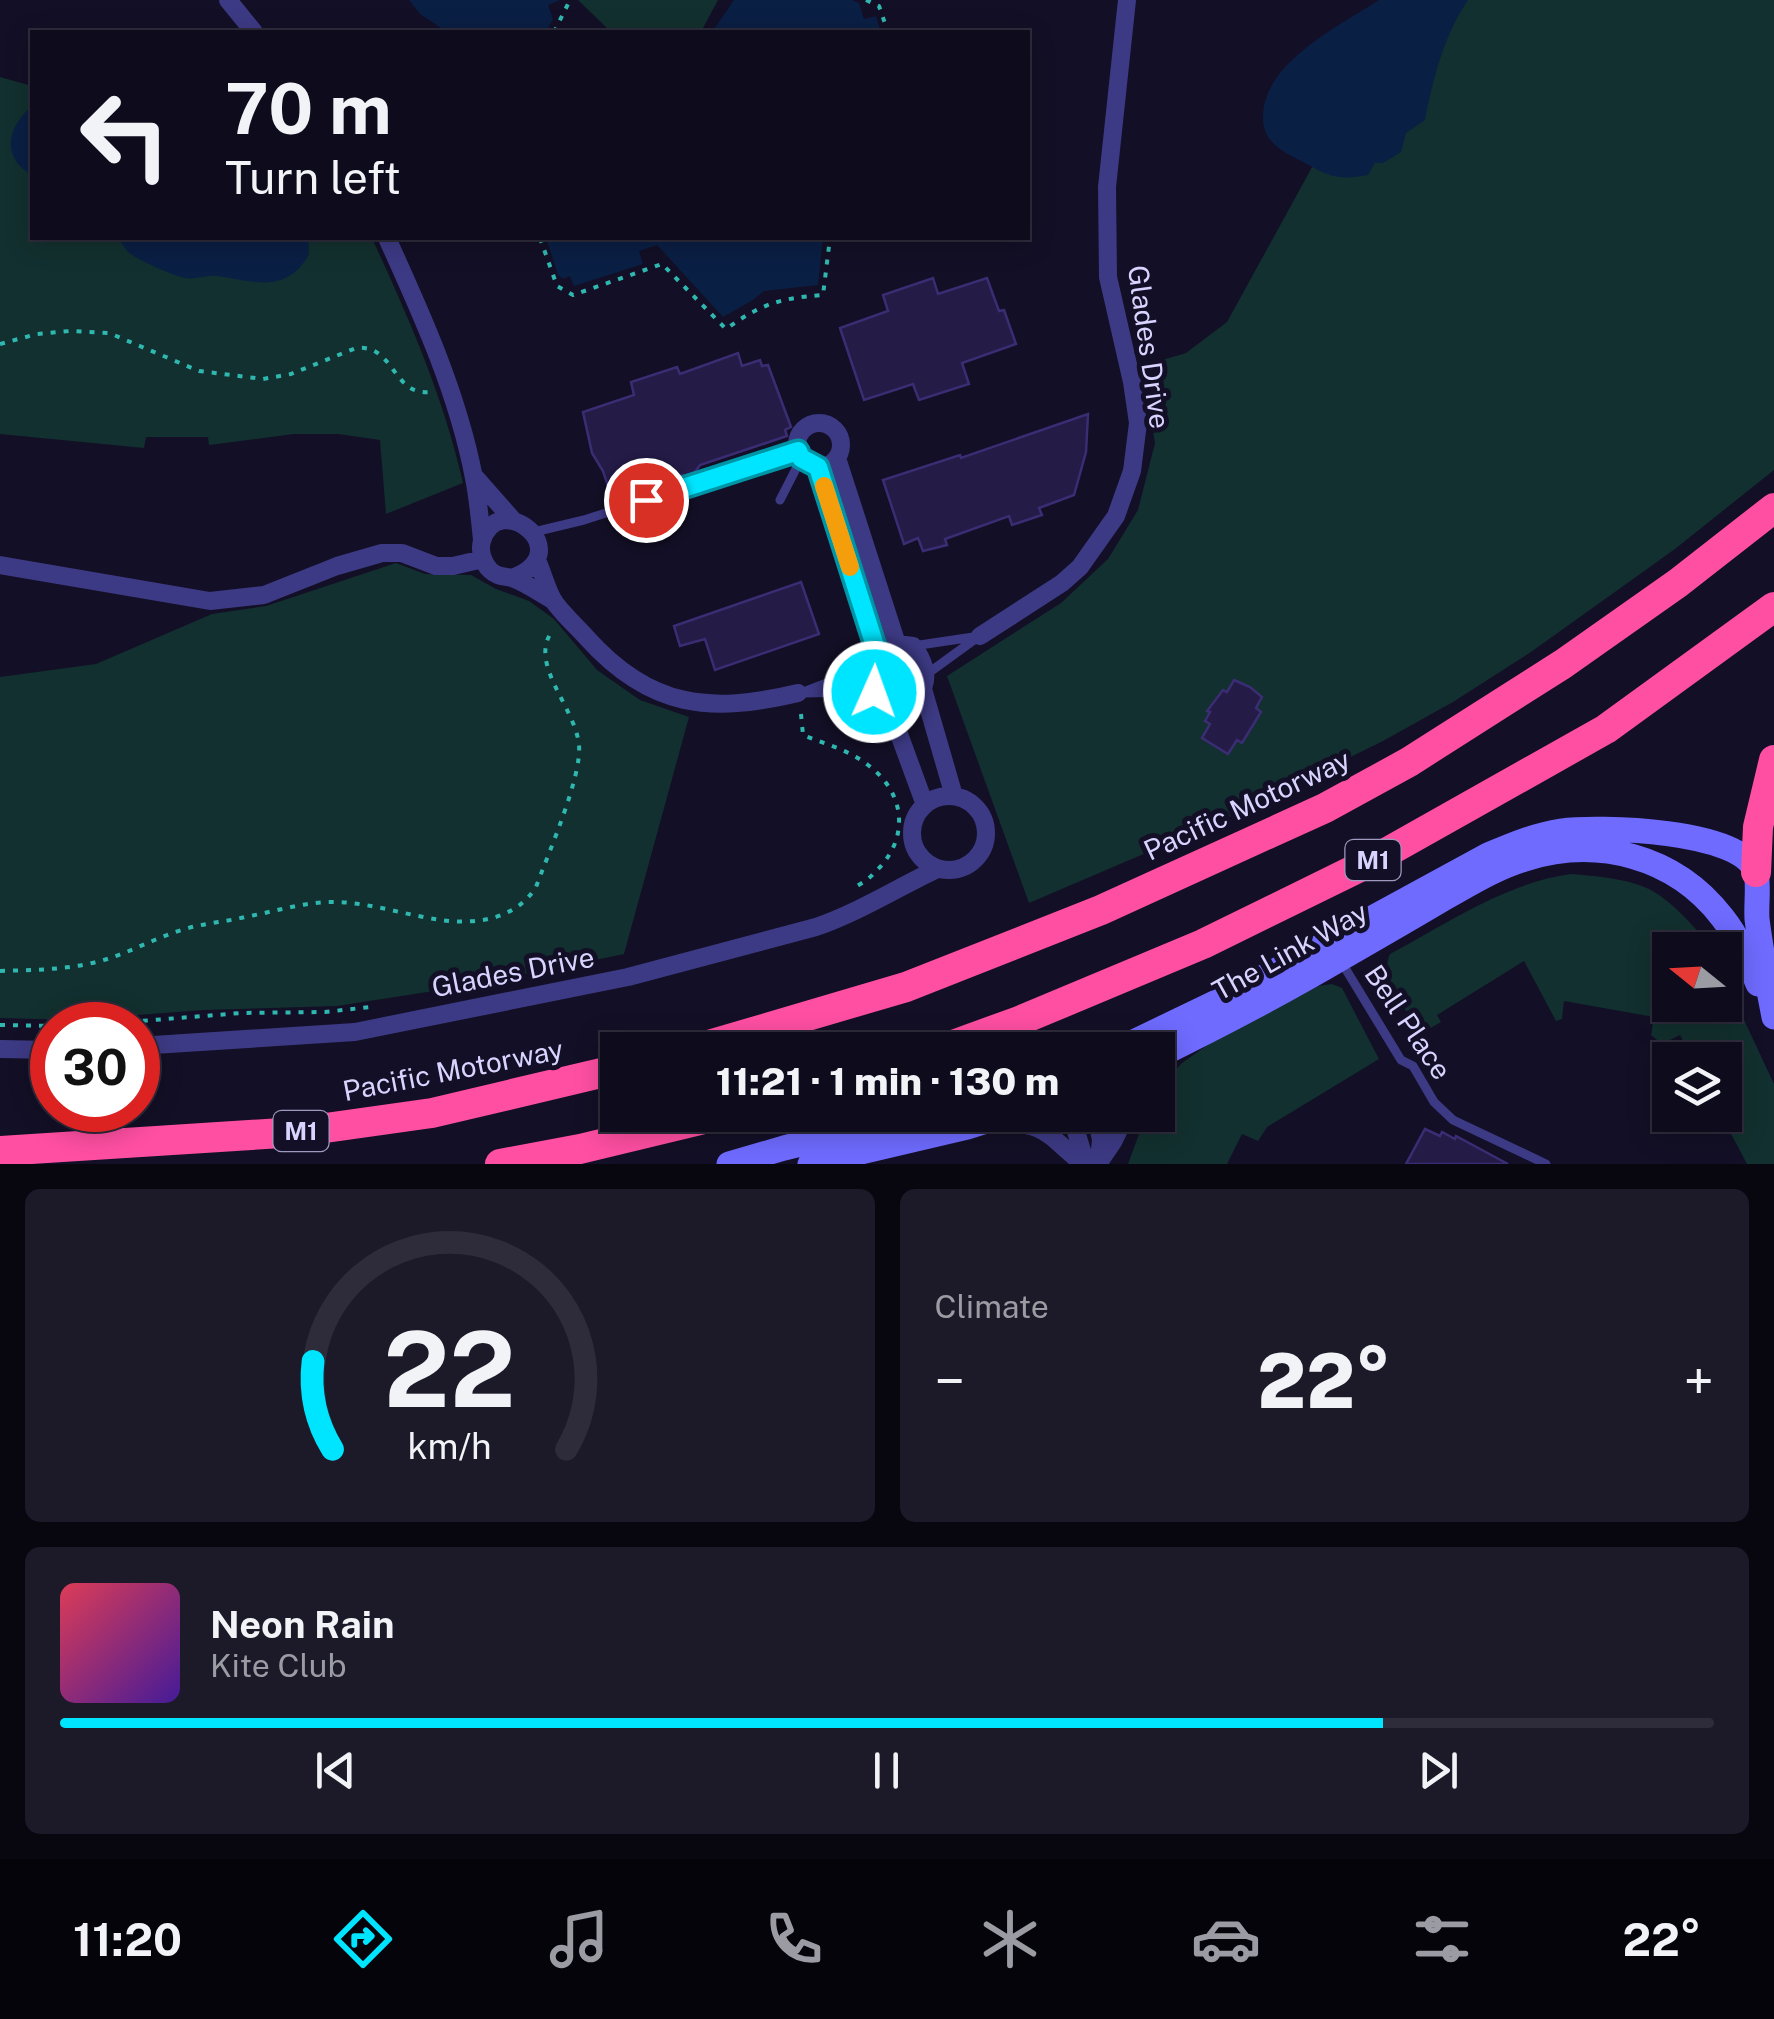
<!DOCTYPE html>
<html lang="en">
<head>
<meta charset="utf-8">
<style>
  body { margin:0; font-family:"Public Sans",sans-serif; background:#1c1929; color:#f1f3f6; height:100vh; display:flex; flex-direction:column; font-size:38px; white-space:nowrap }
  * { box-sizing:border-box; margin:0 }
  p { font-size:32px; color:#9b9ba3 }
  .icon { flex:none; width:55px; height:55px; fill:none; stroke:currentColor; stroke-width:2; stroke-linecap:round; stroke-linejoin:round }
  .map { position:relative; height:1164px; overflow:hidden }
  .details { display:flex; flex-direction:column; gap:25px; padding:25px; background:#08060f; flex:1 }
  .details>* { flex:none }
  .guide { position:absolute; left:30px; top:30px; width:1000px; height:210px; border-radius:0px; box-shadow:0 5px 25px #0003,0 0 0 2px #2e2b3b; background:#0e0b1c; color:#f1f3f6; overflow:hidden }
  .needle { width:65px; rotate:288deg }
  .fabs { position:absolute; left:1652px; top:932px; display:grid; gap:20px }
  .fabs a { display:grid; place-items:center; width:90px; height:90px; border-radius:0px; background:#0e0b1c; box-shadow:0 5px 25px #0003,0 0 0 2px #2e2b3b; font-size:50px }
  .speed { position:absolute; left:30px; top:1002px; display:flex; gap:20px; font-size:50px; font-weight:700; text-align:center }
  .speed>* { display:grid; place-content:center; width:130px; height:130px; border-radius:50%; background:#0e0b1c; box-shadow:0 5px 25px #0003,0 0 0 2px #2e2b3b; line-height:1 }
  .speed .limit { border:15px solid #d22; background:#fff; color:#111 }
  .pin { position:absolute; display:grid; place-items:center; width:85px; height:85px; color:#fff; margin:-42px; border:5px solid #fff; border-radius:50%; box-shadow:0 2px 10px #0007 }
  .me { position:absolute; width:110px; margin:-55px; rotate:2deg; stroke-linejoin:round; filter:drop-shadow(0 0 8px #0008) }
  .turn { display:flex; align-items:center; gap:35px; height:210px; padding:0 30px; font-size:45px }
  .turn .icon { width:130px; height:130px; stroke-width:2.5 }
  .turn b { display:block; font-size:70px; line-height:85px }
  .big { font-size:75px; font-weight:800; line-height:1.1 }
  .details .widget { flex:1; display:flex; flex-direction:column; justify-content:center; gap:15px; min-width:0; padding:0 35px; border-radius:15px; background:#1c1929 }
  .details .dial { align-items:center; gap:0 }
  .dial svg { height:260px; overflow:visible; fill:none; stroke:#2e2b3b; stroke-width:7; stroke-linecap:round; text-anchor:middle }
  .dial text { fill:#f1f3f6; stroke:none }
  .song { display:flex; align-items:center; gap:30px }
  .cover { width:120px; height:120px; border-radius:15px; background:linear-gradient(135deg,hsl(350 70% 55%),hsl(260 70% 35%)) }
  .played { height:10px; border-radius:5px; background:linear-gradient(90deg,#00e5ff 80%,#2e2b3b 80%) }
  .keys { display:flex; justify-content:space-around; direction:ltr }
  .heat { display:flex; justify-content:space-between; align-items:center; font-size:55px; direction:ltr }
  .details .tiles { flex:1; display:grid; gap:25px; grid-template-columns:1fr 1fr }
  .widget:last-child { grid-column:span 2 }
  .trip { position:absolute; left:600px; top:1032px; width:575px; height:100px; border-radius:0px; background:#0e0b1c; box-shadow:0 5px 25px #0003,0 0 0 2px #2e2b3b; font-weight:800; line-height:100px; text-align:center }
  .tabs { display:flex; height:160px; justify-content:space-around; align-items:center; background:#06040b; color:#9b9ba3 }
  .tabs .icon { width:70px; height:70px }
  .tabs .selected { color:#00e5ff }
  .tabs b { font-size:45px; color:#f1f3f6 }
  .map>svg:first-child { display:block }
  .green { fill:#12302f }
  .water { fill:#0a1f44 }
  .building { fill:#241b47; stroke:#3b2d73; stroke-width:2.5 }
  .lines { fill:none; stroke-linecap:round; stroke-linejoin:round }
  .path { stroke:#2fb8b0; stroke-width:4; stroke-dasharray:5 8; stroke-linecap:butt }
  .service { stroke:#3d3a85; stroke-width:9 }
  .minor { stroke:#3d3a85; stroke-width:18 }
  .secondary { stroke:#6f6bff; stroke-width:25 }
  .motorway { stroke:#ff4fa3; stroke-width:30 }
  .route-casing { stroke:#0095a6; stroke-width:25 }
  .route { stroke:#00e5ff; stroke-width:18 }
  .slow { stroke:#f59e0b; stroke-width:18 }
  .labels { text-anchor:middle; stroke-width:10; stroke-linejoin:round; paint-order:stroke }
  .shield { fill:#130f26; stroke:#9e99be; stroke-width:2.5 }
  .shield-label { font-size:25px; font-weight:bold; fill:#d9d4ff }
  .street-label { font-size:28px; fill:#d9d4ff; stroke:#130f26 }
</style>
</head>
<body>
<div class="map">
<svg width="1774" height="1164" viewBox="0 0 1774 1164">
  <rect width="100%" height="100%" fill="#130f26"/>
  <path class="green" d="M578 0H718L703 28 695 32H611Z
    M1419 0H1774V470L1675 549 1531 652 1453 702 1383 741 1223 820 1029 903 947 676 1061 603 1108 559 1138 510 1155 443 1142 366 1186 353 1227 322 1322 149Z
    M0 77 32 86V238H372C409 319 443 395 463 483L386 514 380 440 338 434H294L209 445 208 437H146L144 448 0 434Z
    M396 563 425 574 471 575 496 589 529 601 554 619 597 670 640 700 689 717 624 954 479 984 337 1006 204 1010 71 1020 0 1018V677L96 664 212 614 266 606Z
    M1571 874C1596 876 1625 878 1649 889 1668 898 1701 931 1711 950H1670V1005H1725V979L1774 1084V1164H1747L1721 1115H1725V1060H1693L1680 1035 1662 1044 1651 1035 1654 1017 1564 1001 1562 1019 1556 1021 1524 961 1437 1015 1441 1022 1422 1033C1408 1011 1378 981 1390 954 1448 923 1505 883 1571 874Z
    M1332 984 1342 988 1379 1059 1267 1127 1258 1141 1242 1134 1227 1164H1128L1146 1115H1158V1090L1160 1086 1182 1063 1213 1041 1318 986Z"/>
  <path class="water" d="M409 0H560L548 5 553 19 546 32H447L420 14Z
    M734 0H852L859 3 864 19 876 16 881 32H712Z
    M1379 0H1468C1444 35 1433 79 1425 120L1406 133 1401 152 1383 163H1375L1368 175C1332 182 1325 173 1295 158 1278 149 1263 139 1263 118 1262 63 1339 26 1379 0Z
    M32 106V175C1 158 7 127 32 106Z
    M118 238H308L309 254C287 295 253 281 217 276 206 275 195 280 185 278 174 276 135 259 127 251 124 247 121 242 118 238Z
    M546 238H823L818 285 764 291 753 300 723 317 657 245 639 251 643 264 574 286 570 276 563 279 558 275Z"/>
  <path class="building" d="M933 278 938 294 987 278 999 311 1004 310 1016 344 962 363 969 384 919 400 913 384 864 400 840 328 888 311 883 295Z
    M738 353 742 366 760 360 762 366 768 365 791 427 785 430 787 436 700 465 695 472 687 475H672L611 495 603 471 592 453 583 412 634 395 631 382 677 367 680 374Z
    M1088 414 1086 452 1074 495 1039 508 1042 515 1012 525 1009 516 945 539 947 545 923 551 918 538 904 544 883 480 960 455 961 458Z
    M801 582 819 634 715 670 705 639 680 646 674 626Z
    M1234 680 1250 687 1262 697 1256 708 1261 712 1242 743 1237 740 1228 754 1202 738 1210 724 1205 721 1210 712 1207 711 1223 690 1227 692Z
    M1425 1129 1440 1136 1442 1132 1455 1139 1456 1136 1508 1164H1406Z"/>
  <g class="lines">
    <path class="path" d="M866 0 879 6 888 32
      M554 32 570 0
      M540 238 557 286 573 295 662 264 726 329C761 304 780 298 823 295L830 238
      M0 344 37 334 70 331 109 333 199 371 263 379 291 374 356 348C395 344 392 396 430 392
      M801 714 803 735C825 744 849 750 868 765 907 794 910 841 873 874 868 880 860 884 854 888
      M0 971C31 970 62 970 92 963 125 956 153 938 185 929 205 923 225 922 245 917 273 912 300 903 328 902 366 901 404 915 441 920 477 925 516 919 536 887 548 854 582 777 579 745 575 706 527 663 553 630
      M0 1025 52 1026
      M91 1025 241 1013 325 1012 370 1007"/>
    <path class="service" d="M780 500 801 459
      M534 532 584 520 798 451
      M913 646 980 636
      M927 674 978 637
      M806 691 868 667
      M798 693 874 692
      M1342 963 1401 1060 1413 1066 1434 1102 1453 1120 1546 1164"/>
    <path class="minor" d="M228 0 254 32
      M387 238C422 315 458 394 474 478 478 498 480 519 482 540
      M797 445a22 22 0 1 1 44 0a22 22 0 1 1-44 0Z
      M837 458 897 644
      M819 467 877 652
      M475 477 513 520
      M537 560C543 573 547 591 555 603 564 615 576 626 587 638 650 708 710 714 798 693
      M0 565 210 601 264 595 337 566 382 553H402L436 566H453L483 559
      M512 578C581 552 498 487 482 541 479 551 483 563 490 570 497 577 504 576 512 578 526 583 540 593 554 601
      M980 636 1062 583 1080 567 1116 516 1132 471 1138 423 1132 382 1108 277 1107 187 1127 0
      M897 644 913 646C935 675 928 703 888 704 884 700 879 697 875 693 857 673 875 648 897 644Z
      M923 689 954 796
      M888 704 925 805
      M912 833a37 37 0 1 1 74 0a37 37 0 1 1-74 0Z
      M138 1046 355 1032 628 977 816 927C859 912 897 888 937 869
      M0 1049 52 1050
      M1071 1115 1086 1164
      M1096 1115 1101 1140 1099 1159
      M993 1121C1048 1124 1044 1132 1083 1164
      M1098 1164 1113 1142 1126 1115"/>
    <path class="secondary" d="M1117 1050 1227 997 1488 855C1512 845 1535 835 1561 831 1597 826 1744 829 1756 873 1759 885 1756 905 1757 919 1761 952 1768 985 1774 1017
      M1158 1056C1221 1025 1284 992 1345 956 1378 937 1411 918 1443 899 1470 884 1495 868 1525 859 1597 836 1675 856 1722 917 1738 937 1748 960 1758 984
      M729 1164 784 1148 918 1115
      M810 1164 967 1127 1005 1115"/>
    <path class="motorway" d="M1756 872 1758 827 1774 760
      M692 1050 906 987 1101 910 1325 808 1409 762 1563 664 1678 583 1774 508
      M939 1050 1019 1021 1203 944 1368 863 1606 729 1774 607
      M0 1151 297 1132 432 1113 618 1069
      M500 1164 580 1149 721 1115"/>
  </g>
  <g class="lines">
    <g class="route-casing">
      <path id="route" d="M646 500 798 451 801 458 818 467 877 652C868 667 866 675 874 692"/>
    </g>
    <use href="#route" class="route"/>
    <path class="slow" d="M824 486 850 567"/>
  </g>
  <g class="labels">
    <g class="shield">
      <rect x="1345.5" y="840" width="55" height="40" rx="8"/>
      <rect x="273.5" y="1111" width="55" height="40" rx="8"/>
    </g>
    <g class="shield-label">
      <text x="1373" y="869">M1</text>
      <text x="301" y="1140">M1</text>
    </g>
    <g class="street-label">
      <text transform="translate(1149 347) rotate(82)" y="10">Glades Drive</text>
      <text transform="translate(1247 805) rotate(-25)" y="10">Pacific Motorway</text>
      <text transform="translate(1290 951) rotate(-29)" y="10">The Link Way</text>
      <text transform="translate(513 972) rotate(-11)" y="10">Glades Drive</text>
      <text transform="translate(1408 1022) rotate(56)" y="10">Bell Place</text>
      <text transform="translate(453 1070) rotate(-11)" y="10">Pacific Motorway</text>
    </g>
  </g>
</svg>
<div class="fabs">
<a><svg class="needle" viewBox="-14 -14 28 28"><path d="M0-13l5 13h-10z" fill="#e53935"/><path d="M0 13l5-13h-10z" fill="#9b9ba3"/></svg></a>
<a><svg class="icon" aria-label="layers" viewBox="0 0 24 24"><path d="M12 4l9 5-9 5-9-5zM3 14l9 5 9-5"/></svg></a>
</div>
<div class="speed"><div class="limit">30</div></div>
<div class="pin" style="left:646px;top:500px;background:#d93025"><svg class="icon" aria-label="arrive" viewBox="0 0 24 24"><path d="M6 21V4h12l-3 4 3 4H6"/></svg></div>
<svg class="me" style="left:874px;top:692px" viewBox="-20 -20 40 40"><circle r="17" fill="#00e5ff" stroke="#fff" stroke-width="3"/><path d="M0-11L8 9 0 5-8 9z" fill="#fff"/></svg>
<div class="trip">11:21 · 1 min · 130 m</div>
<div class="guide">
<div class="turn"><svg class="icon" aria-label="left" viewBox="0 0 24 24"><path d="M17 20v-9H6M10 6l-5 5 5 5"/></svg><div><b>70 m</b>Turn left</div></div>
</div>
</div>
<section class="details">
<div class="tiles">
<div class="widget dial"><svg viewBox="0 0 100 80">
<path d="M14 69A42 42 0 1 1 86 69"/>
<path d="M14 69A42 42 0 0 1 8 42" stroke="#00e5ff"/>
<text x="50" y="56" font-size="32" font-weight="700">22</text>
<text x="50" y="72" font-size="11">km/h</text>
</svg></div>
<div class="widget"><p>Climate</p>
<div class="heat"><a>−</a><b class="big">22°</b><a>+</a></div>
</div>
<div class="widget">
<div class="song"><i class="cover"></i><div><b>Neon Rain</b><p>Kite Club</p></div></div>
<div class="played"></div>
<div class="keys"><svg class="icon" aria-label="previous" viewBox="0 0 24 24"><path d="M18 5L8 12l10 7zM5 5v14"/></svg><svg class="icon" aria-label="pause" viewBox="0 0 24 24"><path d="M8 5v14M16 5v14"/></svg><svg class="icon" aria-label="next" viewBox="0 0 24 24"><path d="M6 5l10 7-10 7zM19 5v14"/></svg></div>
</div>
</div>
</section>
<nav class="tabs">
<b>11:20</b>
<svg class="icon selected" aria-label="directions" viewBox="0 0 24 24"><path d="M12 3l9 9-9 9-9-9zM9 14v-3h6M13 9l2 2-2 2"/></svg>
<svg class="icon" aria-label="music" viewBox="0 0 24 24"><path d="M9 18V5l10-2v13"/><circle cx="6" cy="18" r="3"/><circle cx="16" cy="16" r="3"/></svg>
<svg class="icon" aria-label="phone" viewBox="0 0 24 24"><path d="M5 4h4l2 5-3 2q2 4 5 5l2-3 5 2v4C11 20 4 13 5 4z"/></svg>
<svg class="icon" aria-label="climate" viewBox="0 0 24 24"><path d="M12 3v18M4 7l16 10M4 17L20 7"/></svg>
<svg class="icon" aria-label="car" viewBox="0 0 24 24"><path d="M5 17H2v-5l4-1 3-4h7l3 4 3 1v5h-3M9 17h6M6 11h13"/><circle cx="7" cy="17" r="2"/><circle cx="17" cy="17" r="2"/></svg>
<svg class="icon" aria-label="filters" viewBox="0 0 24 24"><path d="M4 7h16M4 17h16"/><circle cx="9" cy="7" r="2"/><circle cx="15" cy="17" r="2"/></svg>
<b>22°</b>
</nav>
</body>
</html>
